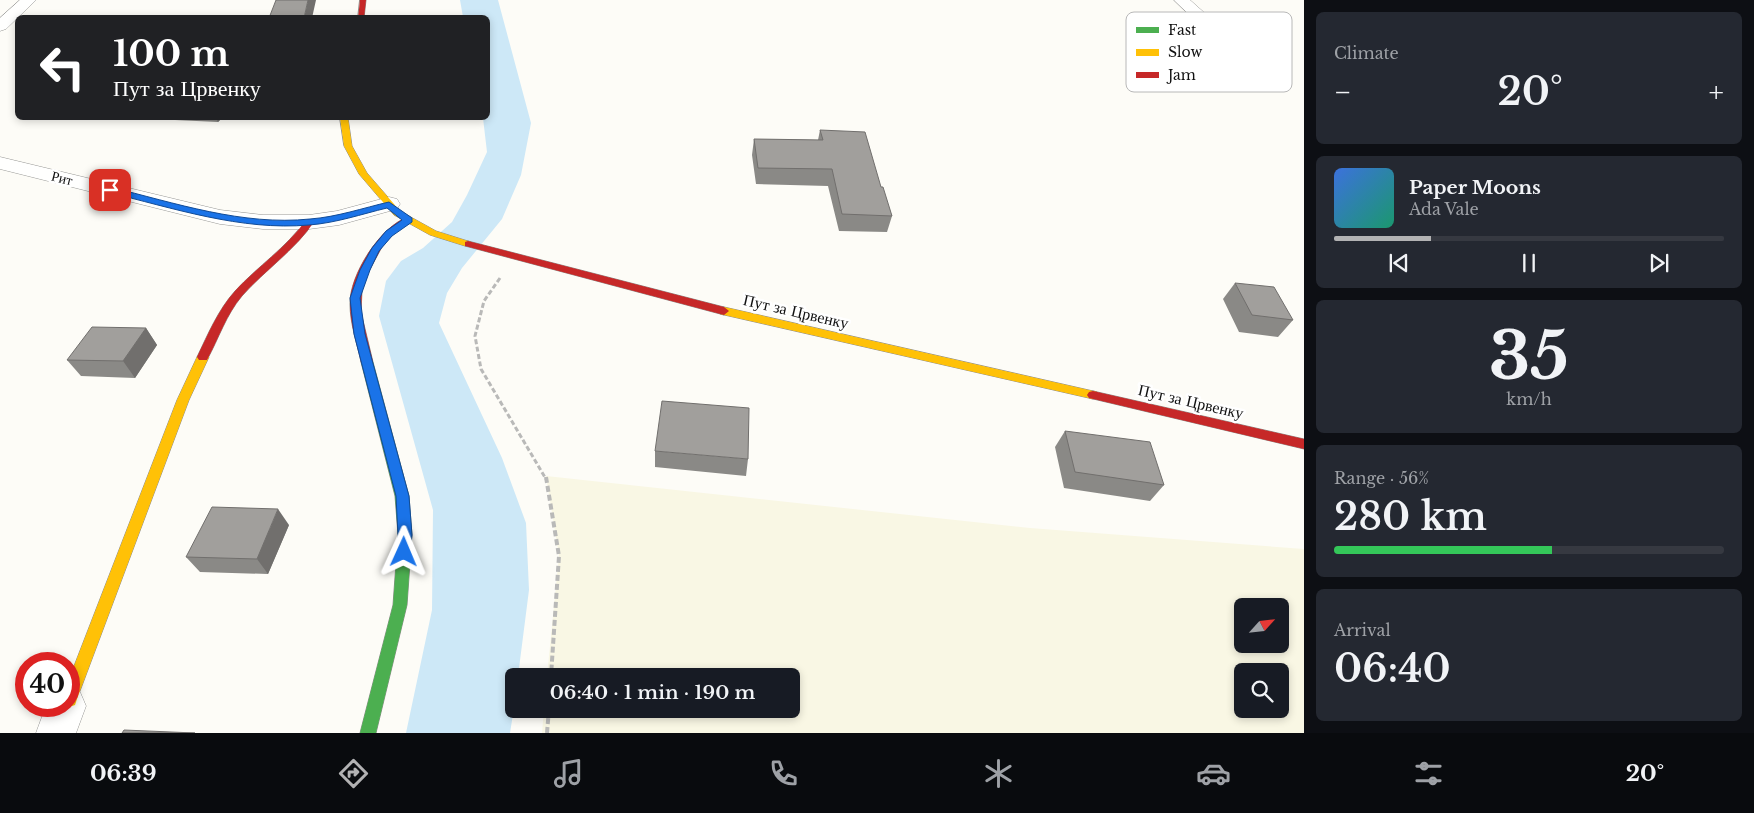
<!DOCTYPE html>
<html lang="en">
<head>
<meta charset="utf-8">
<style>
  body { margin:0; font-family:"Libre Baskerville",serif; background:#242831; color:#f1f3f6; height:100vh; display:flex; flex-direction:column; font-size:19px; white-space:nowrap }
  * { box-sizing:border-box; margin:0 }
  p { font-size:16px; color:#9ea1a6 }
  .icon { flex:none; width:28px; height:28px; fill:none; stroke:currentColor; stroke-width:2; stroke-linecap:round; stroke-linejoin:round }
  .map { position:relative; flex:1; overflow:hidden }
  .panel { display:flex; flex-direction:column; gap:12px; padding:12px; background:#0d0f14; width:450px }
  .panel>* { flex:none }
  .top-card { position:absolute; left:15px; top:15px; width:475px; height:105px; border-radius:8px; box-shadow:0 2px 8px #0003; background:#202124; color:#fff; overflow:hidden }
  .needle { width:32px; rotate:63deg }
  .controls { position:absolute; left:1234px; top:598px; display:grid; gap:10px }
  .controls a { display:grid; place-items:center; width:55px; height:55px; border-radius:8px; background:#171b24; box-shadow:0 2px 8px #0003; font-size:25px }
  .speed { position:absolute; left:15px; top:652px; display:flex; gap:10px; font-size:25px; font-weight:700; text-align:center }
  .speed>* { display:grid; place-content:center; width:65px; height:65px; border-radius:50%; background:#171b24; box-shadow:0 2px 8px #0003; line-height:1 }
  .speed .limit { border:8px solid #d22; background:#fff; color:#111 }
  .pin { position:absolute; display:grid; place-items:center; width:42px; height:42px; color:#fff; margin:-21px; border-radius:10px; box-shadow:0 2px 8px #0006 }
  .me { position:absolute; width:55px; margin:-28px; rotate:1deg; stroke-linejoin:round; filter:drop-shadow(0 0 4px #0008) }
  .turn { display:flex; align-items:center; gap:18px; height:105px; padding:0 15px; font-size:22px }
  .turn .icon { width:65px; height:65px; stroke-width:2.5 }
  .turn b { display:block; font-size:35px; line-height:42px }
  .big { font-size:38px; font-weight:600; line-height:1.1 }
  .panel .widget { flex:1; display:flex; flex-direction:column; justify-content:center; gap:8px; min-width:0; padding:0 18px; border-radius:8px; background:#242831 }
  .panel .dial { align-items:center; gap:0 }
  .dial b { font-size:65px; line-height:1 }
  .song { display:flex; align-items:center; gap:15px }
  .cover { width:60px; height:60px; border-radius:8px; background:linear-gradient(135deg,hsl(220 70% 55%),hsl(160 70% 35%)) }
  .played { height:5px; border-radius:2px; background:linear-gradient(90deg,#b2b2b3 25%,#363941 25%) }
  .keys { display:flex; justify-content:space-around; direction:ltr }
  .heat { display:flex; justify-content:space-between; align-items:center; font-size:28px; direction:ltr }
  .charge { height:8px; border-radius:4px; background:linear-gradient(90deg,#34c759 56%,#363941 0) }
  .trip { position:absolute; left:505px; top:668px; width:295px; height:50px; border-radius:8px; background:#171b24; box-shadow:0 2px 8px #0003; font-weight:600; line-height:50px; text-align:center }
  .tabs { display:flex; height:80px; justify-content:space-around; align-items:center; background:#090b0e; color:#9ea1a6 }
  .tabs .icon { width:35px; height:35px }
  .tabs .current { color:#b2b2b3 }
  .tabs b { font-size:22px; color:#f1f3f6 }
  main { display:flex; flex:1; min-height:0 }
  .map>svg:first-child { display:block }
  .farmland { fill:#f9f7e4; fill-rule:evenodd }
  .water { fill:#cde8f7 }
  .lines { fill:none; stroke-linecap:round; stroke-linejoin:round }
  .street-casing { stroke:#979795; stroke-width:1 }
  .fast-casing { stroke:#8e8d8b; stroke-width:1 }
  .slow-casing { stroke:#8e8d8b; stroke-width:1 }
  .jam-casing { stroke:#8e8d8b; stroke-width:1 }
  .path-far1 { stroke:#b9b9b8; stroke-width:3; stroke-dasharray:5 2.5; stroke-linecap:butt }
  .path { stroke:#b9b9b8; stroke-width:4; stroke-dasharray:6 3; stroke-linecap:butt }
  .street { fill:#fffffe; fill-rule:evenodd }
  .fast { fill:#4caf50; fill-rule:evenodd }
  .slow { fill:#ffc107; fill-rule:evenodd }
  .jam { fill:#c62828; fill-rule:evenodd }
  .wall { fill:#8a8986 }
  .shaded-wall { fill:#716f6d }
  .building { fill:#a19f9c; stroke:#716f6d }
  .route { fill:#1a73e8; stroke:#114b97 }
  .labels { text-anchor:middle; stroke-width:5; stroke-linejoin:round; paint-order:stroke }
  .far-street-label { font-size:14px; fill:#111; stroke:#fff }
  .street-label { font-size:16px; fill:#111; stroke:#fff }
  .key { fill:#fff; stroke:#b8b8b8; stroke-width:1 }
  .key-label { font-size:14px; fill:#111 }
</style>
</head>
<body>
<main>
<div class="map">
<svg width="1304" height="733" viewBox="0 0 1304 733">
  <rect width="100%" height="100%" fill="#fdfcf7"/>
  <path class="farmland" d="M546 476 1030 528 1304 549V733H542L544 709H791V676H547L559 556ZM1242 606H1280V644H1242ZM1242 671H1280V709H1242Z"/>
  <path class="water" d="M460 0H498L531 123 521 175 502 219 462 268 447 293 439 323 502 458 526 523 529 590 518 676H514V708L510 733H406L432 610 433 510 379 316 386 281 401 261 423 248 452 222 467 195 487 152 483 118H488V18L463 17Z"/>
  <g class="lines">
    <g class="street-casing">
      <path id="street" d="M20 0H36L6 29 0 31V18Z
        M1174 0H1190L1244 48 1246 52 1244 56H1232Z
        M0 157 220 210 263 215H309L337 211 389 197 397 199 400 204 397 209 339 225 309 229H263L220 224 0 169Z
        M69 688 80 692 86 706 76 733H36L46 706H69Z"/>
    </g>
    <g class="fast-casing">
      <path id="fast" d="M367 358 373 362 409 496 412 535 407 605 376 733H360L393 605 398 535 395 496 361 362Z"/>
    </g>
    <g class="slow-casing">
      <path id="slow" d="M340 118H348L352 146 367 173 400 211 436 231 471 242V246H465L430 235 394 215 359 174 344 146Z
        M724 307 1093 391 1097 392 1099 395 1097 398 1093 399 720 314 719 311 720 308Z
        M203 353 209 357 189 400 77 699 75 705 69 707 67 706H69V679L177 400 197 357Z"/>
    </g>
    <g class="jam-casing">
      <path id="jam" d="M360 0H366L364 18H358Z
        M408 217 411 218V222L394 233 382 247 368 273 362 291 361 312 373 362 367 366 361 362C357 343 350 324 350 304 349 276 380 226 408 217Z
        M309 219 314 222C294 251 265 270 242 296 226 315 219 338 207 360H199L197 357C208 334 218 310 235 291 258 266 286 248 306 220Z
        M468 241 724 307 729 311 724 315 465 246V242Z
        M1093 391 1304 439V449L1089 398 1087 395 1089 392Z"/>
    </g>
    <path class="path-far1" d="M500 278 484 301 475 336 481 369 546 479"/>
    <path class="path" d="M546 477 559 556 551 676
      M547 733 549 709"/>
    <use href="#street" class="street"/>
    <use href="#fast" class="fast"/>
    <use href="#slow" class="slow"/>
    <use href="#jam" class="jam"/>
  </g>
  <path class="wall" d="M174 118H222L218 122 175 120Z
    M820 130 881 187 892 216 887 232 839 231 828 186 756 184 752 155 754 139 818 140Z
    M1235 283 1293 320 1278 337 1239 332 1223 299Z
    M146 328 157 345 135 378 81 376 67 360Z
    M1065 431 1164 485 1150 501 1064 488 1055 447Z
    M655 451 748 459 746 476 655 467Z
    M289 525 268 574 200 572 186 557Z"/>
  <path class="shaded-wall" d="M308 0H316L312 18H304Z
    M216 118H222L218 122Z
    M146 328 157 345 135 378 123 361Z
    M278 509 289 525 268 574 257 559Z"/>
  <path class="building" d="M276 0H308L304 18H269Z
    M820 130 865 132 881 187H883L892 216 842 214 832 169 758 168 754 139 823 140Z
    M1235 283 1274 287 1293 320 1252 315Z
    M92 327 146 328 123 361 67 360Z
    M662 401 749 408 748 459 655 451Z
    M1065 431 1150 442 1164 485 1075 472Z
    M212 507 278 509 257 559 186 557Z
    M124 730 195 733H122Z"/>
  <path class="route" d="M110 187C175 203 243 226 310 219 337 217 363 208 389 202L412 218V222L392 236 379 251 370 270 360 298 365 334 409 496 412 535 409 557 404 559 399 557 397 552 398 535 396 496 354 334 350 298 360 270 372 248 386 231 402 220 387 208C362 214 336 223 309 225 241 231 173 208 107 192L106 190Z"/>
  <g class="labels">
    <g class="far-street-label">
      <text transform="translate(62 178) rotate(14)" y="5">Рит</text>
    </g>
    <g class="street-label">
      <text transform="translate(796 311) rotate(13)" y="6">Пут за Црвенку</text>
      <text transform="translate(1191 401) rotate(13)" y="6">Пут за Црвенку</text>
    </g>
  </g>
  <rect x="1126" y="12" width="166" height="80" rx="8" class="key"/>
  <rect x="1136" y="27" width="23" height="6" fill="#4caf50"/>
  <rect x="1136" y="49" width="23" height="7" fill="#ffc107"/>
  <rect x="1136" y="72" width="23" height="6" fill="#c62828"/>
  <g class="key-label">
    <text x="1168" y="35">Fast</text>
    <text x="1168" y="57">Slow</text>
    <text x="1168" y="80">Jam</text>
  </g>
</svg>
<div class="controls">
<a><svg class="needle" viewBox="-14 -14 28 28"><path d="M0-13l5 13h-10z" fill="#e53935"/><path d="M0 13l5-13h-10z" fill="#9ea1a6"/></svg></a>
<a><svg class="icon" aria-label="search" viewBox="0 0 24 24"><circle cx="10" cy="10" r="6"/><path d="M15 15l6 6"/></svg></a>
</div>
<div class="speed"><div class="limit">40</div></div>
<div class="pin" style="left:110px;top:190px;background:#d93025"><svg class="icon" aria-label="arrive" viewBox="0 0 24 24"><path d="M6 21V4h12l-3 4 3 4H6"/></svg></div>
<svg class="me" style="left:404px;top:552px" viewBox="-20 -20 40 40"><path d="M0-17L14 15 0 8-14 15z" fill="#1a73e8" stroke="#fff" stroke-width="4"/></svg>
<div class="trip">06:40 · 1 min · 190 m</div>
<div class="top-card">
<div class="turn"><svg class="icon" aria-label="left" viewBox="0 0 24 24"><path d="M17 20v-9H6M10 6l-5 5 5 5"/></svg><div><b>100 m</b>Пут за Црвенку</div></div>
</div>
</div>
<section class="panel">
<div class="widget"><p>Climate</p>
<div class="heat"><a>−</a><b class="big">20°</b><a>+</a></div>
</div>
<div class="widget">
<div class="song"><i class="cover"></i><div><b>Paper Moons</b><p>Ada Vale</p></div></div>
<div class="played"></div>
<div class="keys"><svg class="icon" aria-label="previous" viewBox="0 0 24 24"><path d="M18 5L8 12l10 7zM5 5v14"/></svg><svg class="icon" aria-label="pause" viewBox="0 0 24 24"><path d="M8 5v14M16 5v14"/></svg><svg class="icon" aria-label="next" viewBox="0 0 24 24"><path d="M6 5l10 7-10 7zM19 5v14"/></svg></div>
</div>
<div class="widget dial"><b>35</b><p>km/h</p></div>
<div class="widget"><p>Range · 56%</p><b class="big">280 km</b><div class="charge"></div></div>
<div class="widget"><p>Arrival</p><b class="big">06:40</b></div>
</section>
</main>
<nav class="tabs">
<b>06:39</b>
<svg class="icon current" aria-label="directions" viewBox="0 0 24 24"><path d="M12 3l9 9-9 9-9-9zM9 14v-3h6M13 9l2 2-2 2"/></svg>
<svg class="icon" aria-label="music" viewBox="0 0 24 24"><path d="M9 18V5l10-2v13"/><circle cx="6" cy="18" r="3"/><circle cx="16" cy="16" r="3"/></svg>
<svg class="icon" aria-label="phone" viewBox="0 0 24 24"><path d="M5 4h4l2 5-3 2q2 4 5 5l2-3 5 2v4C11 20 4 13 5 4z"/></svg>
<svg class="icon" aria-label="climate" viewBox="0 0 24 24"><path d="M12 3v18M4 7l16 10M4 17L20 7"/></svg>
<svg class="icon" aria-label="car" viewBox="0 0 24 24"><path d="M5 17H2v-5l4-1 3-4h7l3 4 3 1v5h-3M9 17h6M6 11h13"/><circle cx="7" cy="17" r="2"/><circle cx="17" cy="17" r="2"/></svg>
<svg class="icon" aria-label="filters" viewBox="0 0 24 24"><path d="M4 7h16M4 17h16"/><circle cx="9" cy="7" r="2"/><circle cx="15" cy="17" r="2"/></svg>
<b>20°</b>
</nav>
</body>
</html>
